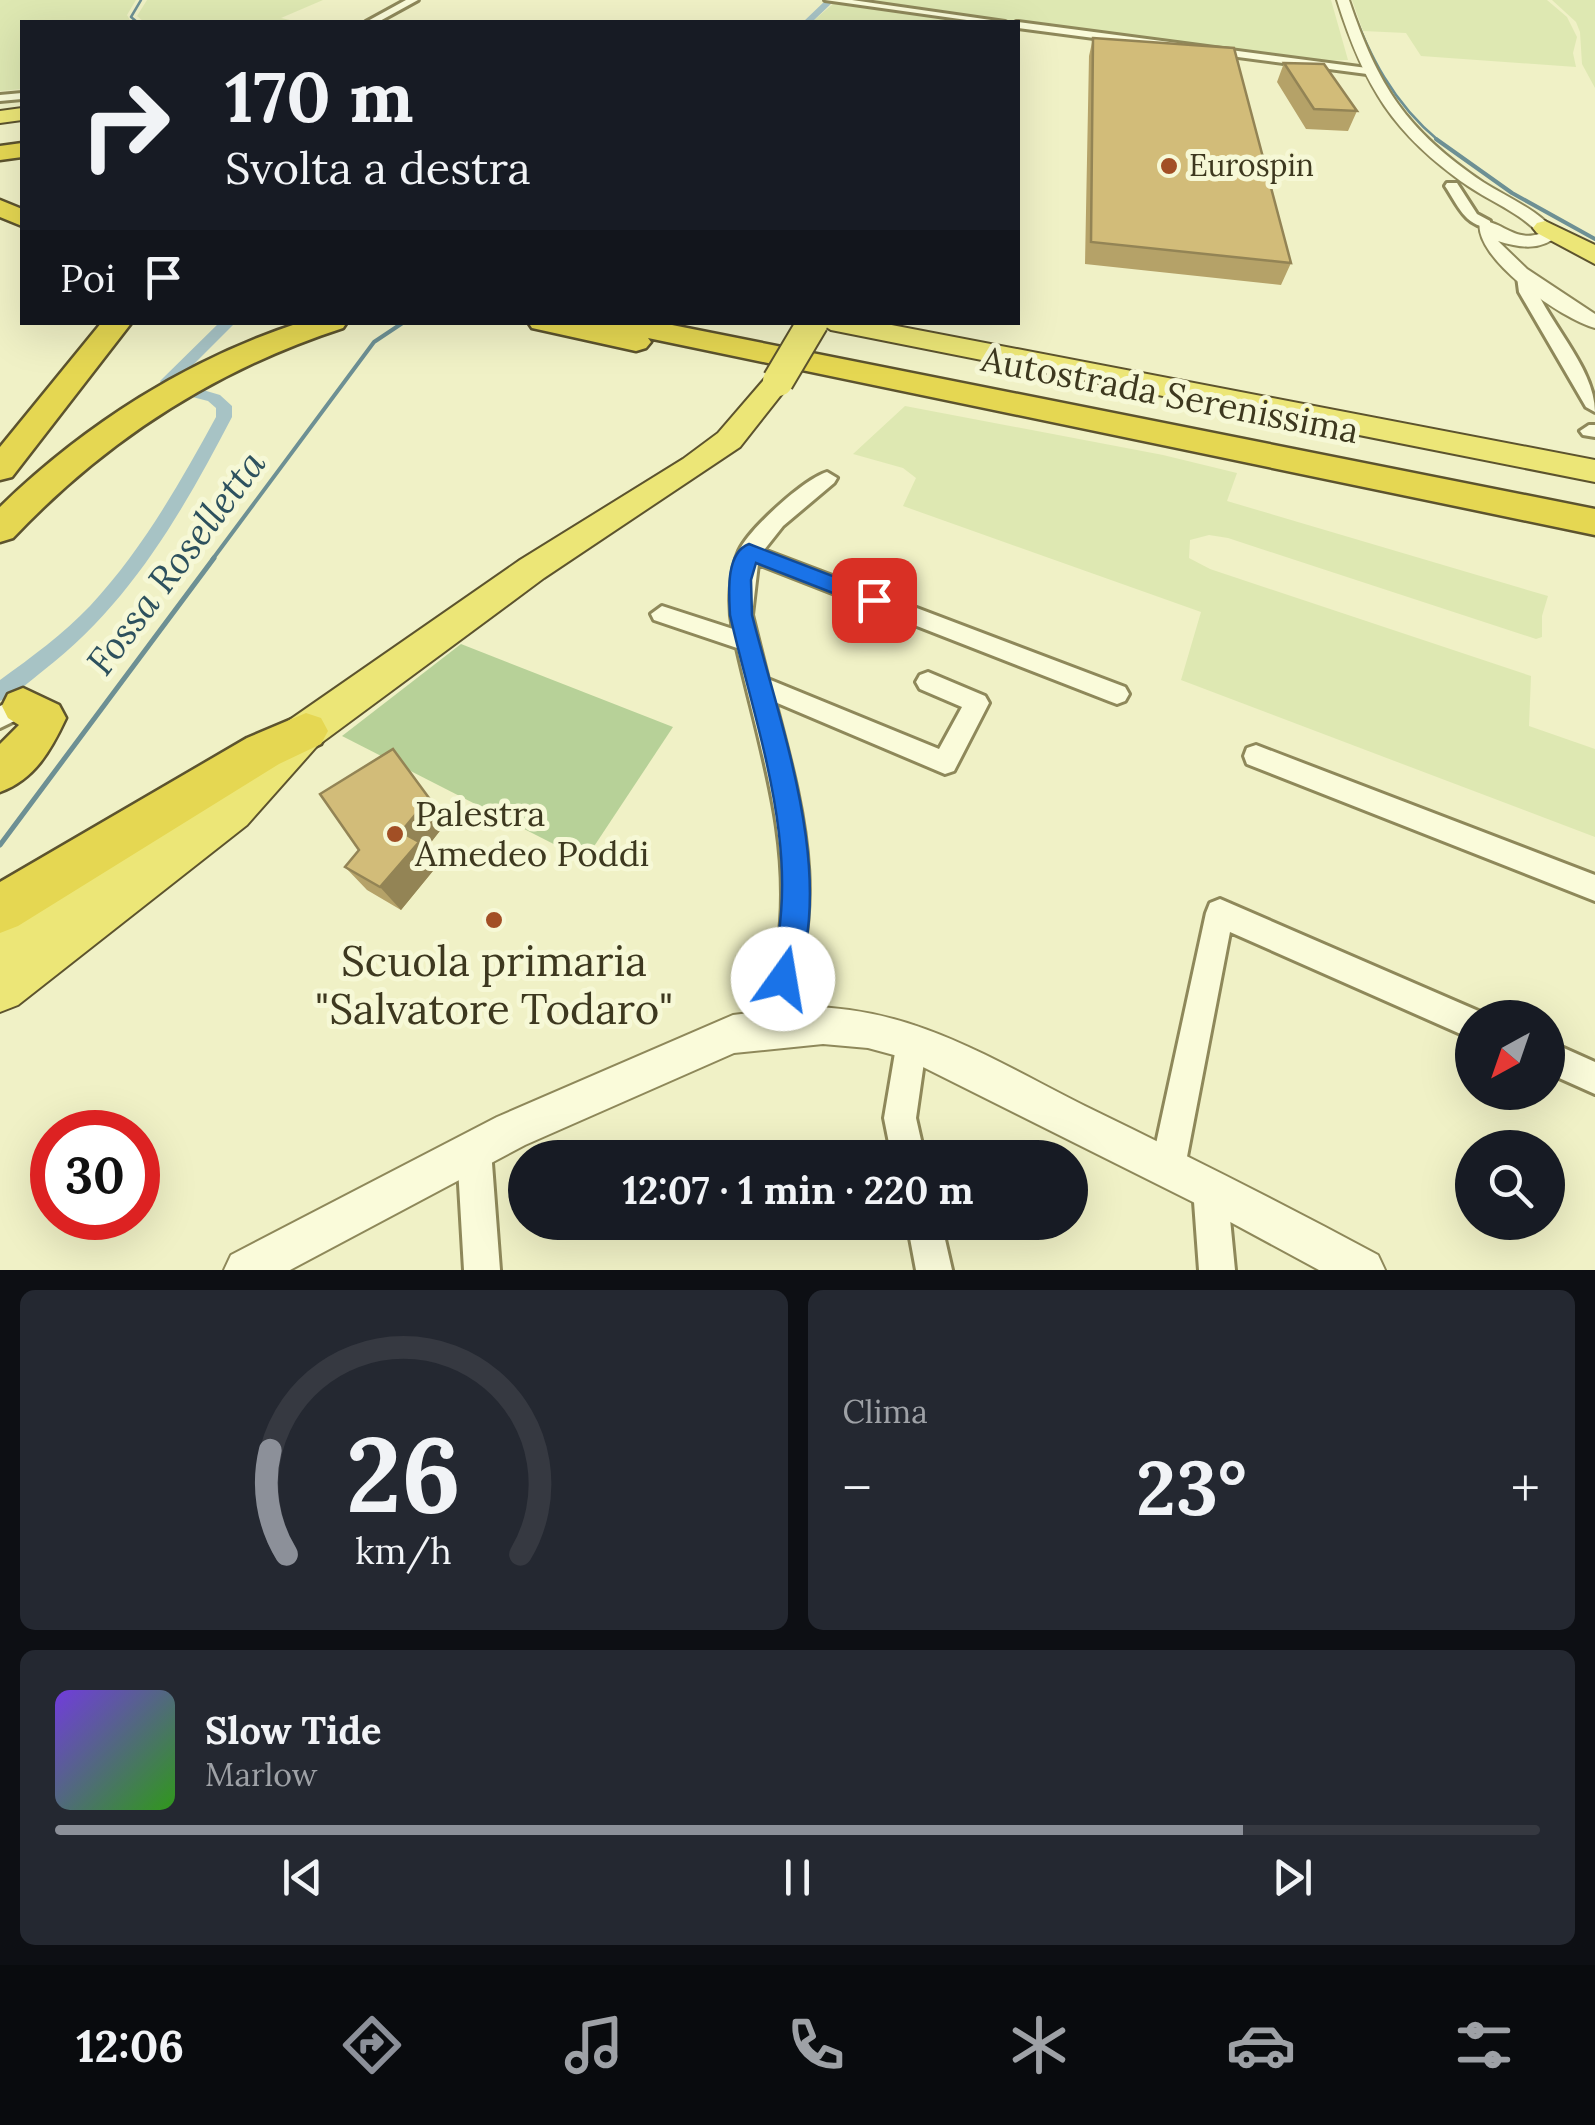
<!DOCTYPE html>
<html lang="it">
<head>
<meta charset="utf-8">
<style>
  body { margin:0; font-family:Lora,serif; background:#242831; color:#f1f3f6; height:100vh; display:flex; flex-direction:column; font-size:38px; white-space:nowrap }
  * { box-sizing:border-box; margin:0 }
  p { font-size:32px; color:#9ea1a6 }
  .icon { flex:none; width:55px; height:55px; fill:none; stroke:currentColor; stroke-width:2; stroke-linecap:round; stroke-linejoin:round }
  .map { position:relative; height:1270px; overflow:hidden }
  .details { display:flex; flex-direction:column; gap:20px; padding:20px; background:#0d0f14; flex:1 }
  .details>* { flex:none }
  .hud { position:absolute; left:20px; top:20px; width:1000px; height:305px; border-radius:0px; box-shadow:0 10px 40px #0002; background:#171b24; color:#f1f3f6; overflow:hidden }
  .needle { width:65px; rotate:220deg }
  .controls { position:absolute; left:1455px; top:1000px; display:grid; gap:20px }
  .controls a { display:grid; place-items:center; width:110px; height:110px; border-radius:50%; background:#171b24; box-shadow:0 10px 40px #0002; font-size:50px }
  .speed { position:absolute; left:30px; top:1110px; display:flex; gap:20px; font-size:50px; font-weight:700; text-align:center }
  .speed>* { display:grid; place-content:center; width:130px; height:130px; border-radius:50%; background:#171b24; box-shadow:0 10px 40px #0002; line-height:1 }
  .speed .limit { border:15px solid #d22; background:#fff; color:#111 }
  .pin { position:absolute; display:grid; place-items:center; width:85px; height:85px; color:#fff; margin:-42px; border-radius:20px; box-shadow:0 5px 15px #0006 }
  .me { position:absolute; width:110px; margin:-55px; rotate:13deg; stroke-linejoin:round; filter:drop-shadow(0 0 8px #0008) }
  .turn { display:flex; align-items:center; gap:35px; height:210px; padding:0 40px; font-size:45px }
  .turn .icon { width:130px; height:130px; stroke-width:2.5 }
  .turn b { display:block; font-size:70px; line-height:85px }
  .then { display:flex; align-items:center; height:95px; padding:0 40px; background:#0003; gap:20px; font-size:38px }
  .big { font-size:75px; font-weight:800; line-height:1.1 }
  .details .card { flex:1; display:flex; flex-direction:column; justify-content:center; gap:15px; min-width:0; padding:0 35px; border-radius:15px; background:#242831 }
  .details .dial { align-items:center; gap:0 }
  .dial svg { height:260px; overflow:visible; fill:none; stroke:#363941; stroke-width:7; stroke-linecap:round; text-anchor:middle }
  .dial text { fill:#f1f3f6; stroke:none }
  .song { display:flex; align-items:center; gap:30px }
  .cover { width:120px; height:120px; border-radius:15px; background:linear-gradient(135deg,hsl(260 70% 55%),hsl(110 70% 35%)) }
  .played { height:10px; border-radius:5px; background:linear-gradient(90deg,#8c9099 80%,#363941 80%) }
  .keys { display:flex; justify-content:space-around; direction:ltr }
  .heat { display:flex; justify-content:space-between; align-items:center; font-size:55px; direction:ltr }
  .details .tiles { flex:1; display:grid; gap:20px; grid-template-columns:1fr 1fr }
  .card:last-child { grid-column:span 2 }
  .trip { position:absolute; left:508px; top:1140px; width:580px; height:100px; border-radius:50px; background:#171b24; box-shadow:0 10px 40px #0002; font-weight:800; line-height:100px; text-align:center }
  .tabs { display:flex; height:160px; justify-content:space-around; align-items:center; background:#090b0e; color:#9ea1a6 }
  .tabs .icon { width:70px; height:70px }
  .tabs .selected { color:#8c9099 }
  .tabs b { font-size:45px; color:#f1f3f6 }
  .map>svg:first-child { display:block }
  .farmland { fill:#dee8b2 }
  .green { fill:#b7d198 }
  .lines { fill:none; stroke-linecap:round; stroke-linejoin:round }
  .stream-far2 { stroke:#6d9094; stroke-width:2.5 }
  .stream-far1 { stroke:#6d9094; stroke-width:4 }
  .stream { stroke:#6d9094; stroke-width:5 }
  .canal { fill:#a7c3c5; fill-rule:evenodd }
  .minor-casing { stroke:#8e885a; stroke-width:6 }
  .tertiary-casing { stroke:#8e885a; stroke-width:4 }
  .trunk-casing { stroke:#5c532e; stroke-width:4 }
  .motorway-casing { stroke:#5c532e; stroke-width:5 }
  .minor { fill:#fafbda; fill-rule:evenodd }
  .tertiary { fill:#fafbda; fill-rule:evenodd }
  .trunk { fill:#ece677; fill-rule:evenodd }
  .motorway { fill:#e5d752; fill-rule:evenodd }
  .trunk-bridge-casing { stroke:#5c532e; stroke-width:34; stroke-linecap:butt }
  .trunk-bridge { stroke:#ece677; stroke-width:30 }
  .wall { fill:#b5a268 }
  .shaded-wall { fill:#938455 }
  .building { fill:#d2bc79; stroke:#938455; stroke-width:2.5 }
  .route { fill:#1a73e8; stroke:#114b97; stroke-width:2.5 }
  .poi-dot { fill:#a24f25; stroke:#f6f8d6; stroke-width:4 }
  .labels { text-anchor:middle; stroke-width:10; stroke-linejoin:round; paint-order:stroke }
  .far-poi-label { font-size:30px; fill:#3d381f; stroke:#f6f8d6; text-anchor:start }
  .street-label { font-size:35px; fill:#3d381f; stroke:#f6f8d6 }
  .poi-label { font-size:35px; fill:#3d381f; stroke:#f6f8d6; text-anchor:start }
  .water-label { font-size:38px; font-style:italic; fill:#2d515e; stroke:#f6f8d6 }
  .near-poi-label { font-size:42px; fill:#3d381f; stroke:#f6f8d6 }
</style>
</head>
<body>
<div class="map">
<svg width="1595" height="1270" viewBox="0 0 1595 1270">
  <rect width="100%" height="100%" fill="#f0f1c6"/>
  <path class="farmland" d="M0 0H136L127 15 131 22H22V89L0 91Z
    M147 0H323L281 18 299 22H144L137 16Z
    M847 0H1331L1348 60 1311 61Z
    M1352 0H1547L1567 17 1577 37 1573 53 1576 67 1421 56 1406 33 1363 31Z
    M1552 0H1595V88L1582 64 1580 32 1576 22Z
    M834 3 956 20 976 22H812Z
    M905 406 1163 455 1237 473 1227 501 1548 596 1542 616V637L1536 639 1228 538 1209 535 1190 540 1189 558 1210 569 1531 676 1529 726 1595 749V837L1181 680 1201 612 903 506 916 478 903 468 853 454Z"/>
  <path class="green" d="M461 644 673 727 585 860 342 736Z"/>
  <g class="lines">
    <path class="stream-far2" d="M1349 0C1369 56 1393 103 1439 141
      M137 22 131 17 141 0"/>
    <path class="stream-far1" d="M1436 139 1512 193 1595 239
      M212 560 374 342 404 322"/>
    <path class="stream" d="M0 845 214 558"/>
    <path class="canal" d="M826 0H835L812 22H803Z
      M220 322H236L176 382 220 395 232 406V417C183 511 130 604 44 670 31 680 16 695 0 701V680C32 657 63 634 90 606 142 550 180 483 216 417V408L208 401 165 390 160 381Z"/>
    <g class="minor-casing">
      <path id="minor" d="M406 0H418L378 22H366Z
        M825 0H852L1005 22H981Z
        M1016 22H1018L1367 68 1372 71 1367 74 1018 28Z
        M22 93V99L0 101V95Z
        M1447 183H1457L1477 214 1490 221V227C1466 228 1457 204 1445 186Z
        M1516 269 1529 272C1543 319 1595 365 1595 412L1586 407 1519 292Z
        M1589 425H1595V437L1583 435 1580 431Z
        M827 472 837 478 834 483 783 526 764 550 1125 687 1129 694 1125 701 1117 704 1109 701 758 564 752 615 768 679 939 749 962 707 920 689 916 682 920 675 928 672 985 696 989 703 954 771 945 774 775 702C809 829 829 912 777 1039L766 1043 755 1039 751 1028C760 1002 773 976 778 948 794 845 759 746 737 648L654 620 651 614 662 606 733 629C728 605 730 571 739 551 749 529 804 479 827 472Z
        M23 696 31 699 35 706 31 713 0 728V706Z
        M1256 745 1595 875V901L1247 764 1244 756 1247 748Z
        M1220 899 1483 1013 1485 1018H1472V1039L1230 932 1185 1167 1180 1179 1168 1184 1156 1179 1151 1167 1206 913 1210 903Z
        M912 1026 923 1030 927 1041 916 1118 925 1158H892L884 1118 897 1041 901 1030Z
        M1548 1041 1595 1062V1094L1548 1073Z
        M474 1133 486 1138 491 1150 500 1270H464L457 1150 462 1138Z
        M1210 1171 1222 1176 1227 1188 1235 1270H1199L1193 1188 1198 1176Z
        M907 1222H941L952 1270H916Z"/>
    </g>
    <g class="tertiary-casing">
      <path id="tertiary" d="M1337 0H1349C1378 86 1406 130 1483 182 1508 198 1541 211 1558 235 1541 251 1520 248 1498 241L1527 269 1595 314V328C1562 319 1472 258 1480 221 1501 220 1514 242 1539 234 1522 214 1490 201 1468 186 1393 134 1364 86 1337 0Z
        M801 1007C910 1005 991 1059 1085 1106 1184 1154 1281 1203 1378 1255L1385 1270H1319L1195 1203 905 1058 868 1048 823 1044 734 1053 525 1145 290 1270H224L231 1255 497 1117 733 1015Z"/>
    </g>
    <g class="trunk-casing">
      <path id="trunk" d="M22 108V120L0 123V111Z
        M1545 221 1595 245V264L1537 233 1533 228 1537 223Z
        M818 322H876L1595 460V482L831 330Z
        M778 372 788 375 792 381 740 447 544 578 317 746 247 825 18 1005 0 1012V922L162 809 178 803 195 813C223 792 251 767 265 737L520 560 683 459 718 433 768 375Z"/>
    </g>
    <g class="motorway-casing">
      <path id="motorway" d="M22 143V157L0 160V146Z
        M0 200 22 209V226L0 217Z
        M102 322H132L12 477 0 480V447Z
        M302 322H347L343 328C214 370 106 440 13 538L0 542V507C84 425 189 358 302 322Z
        M528 322H657L1595 509V535L648 338 651 342 646 348 636 351 532 328Z
        M23 688 59 705 66 718C51 750 35 779 0 792V744L19 725 8 718 2 706 8 694Z
        M306 713 321 718 328 731 321 744 279 764 18 926 0 933V882L247 738Z"/>
    </g>
    <use href="#minor" class="minor"/>
    <use href="#tertiary" class="tertiary"/>
    <use href="#trunk" class="trunk"/>
    <use href="#motorway" class="motorway"/>
    <g class="trunk-bridge-casing">
      <path id="trunk-bridge" d="M778 381 813 322"/>
    </g>
    <use href="#trunk-bridge" class="trunk-bridge"/>
  </g>
  <path class="wall" d="M1093 38 1291 263 1281 285 1085 264 1089 56Z
    M1284 63 1357 111 1348 131 1306 129 1277 82Z
    M429 798 446 823 425 850 437 866 401 910 367 890 345 867Z"/>
  <path class="shaded-wall" d="M429 798 446 823 425 850 437 866 401 910 380 887 401 832Z"/>
  <path class="building" d="M1093 38 1234 48 1291 263 1091 242Z
    M1284 63 1324 64 1357 111 1314 109Z
    M393 749 429 798 401 832 419 842 380 887 345 867 359 850 320 794Z"/>
  <path class="route" d="M749 544 882 595 885 600 874 609 756 563 751 580 752 615C780 726 839 878 793 990L783 994 772 990 768 979C807 862 756 730 730 615 729 594 725 553 749 544Z"/>
  <g class="poi-dot">
    <circle cx="1169" cy="166" r="10"/>
    <circle cx="395" cy="834" r="10"/>
    <circle cx="494" cy="920" r="10"/>
  </g>
  <g class="labels">
    <g class="far-poi-label">
      <text x="1189" y="176">Eurospin</text>
    </g>
    <g class="street-label">
      <text transform="translate(1170 395) rotate(11)" y="12">Autostrada Serenissima</text>
    </g>
    <g class="poi-label">
      <text x="415" y="826">Palestra<tspan x="415" dy="40">Amedeo Poddi</tspan></text>
    </g>
    <g class="water-label">
      <text transform="translate(176 563) rotate(-53)" y="13">Fossa Roselletta</text>
    </g>
    <g class="near-poi-label">
      <text x="494" y="976">Scuola primaria<tspan x="494" dy="48">"Salvatore Todaro"</tspan></text>
    </g>
  </g>
</svg>
<div class="controls">
<a><svg class="needle" viewBox="-14 -14 28 28"><path d="M0-13l5 13h-10z" fill="#e53935"/><path d="M0 13l5-13h-10z" fill="#9ea1a6"/></svg></a>
<a><svg class="icon" aria-label="search" viewBox="0 0 24 24"><circle cx="10" cy="10" r="6"/><path d="M15 15l6 6"/></svg></a>
</div>
<div class="speed"><div class="limit">30</div></div>
<div class="pin" style="left:874px;top:600px;background:#d93025"><svg class="icon" aria-label="arrive" viewBox="0 0 24 24"><path d="M6 21V4h12l-3 4 3 4H6"/></svg></div>
<svg class="me" style="left:783px;top:979px" viewBox="-20 -20 40 40"><circle r="19" fill="#fff"/><path d="M0-13L10 11 0 6-10 11z" fill="#1a73e8"/></svg>
<div class="trip">12:07 · 1 min · 220 m</div>
<div class="hud">
<div class="turn"><svg class="icon" aria-label="right" viewBox="0 0 24 24"><path d="M7 20v-9h11M14 6l5 5-5 5"/></svg><div><b>170 m</b>Svolta a destra</div></div>
<div class="then">Poi<svg class="icon" aria-label="arrive" viewBox="0 0 24 24"><path d="M6 21V4h12l-3 4 3 4H6"/></svg></div>
</div>
</div>
<section class="details">
<div class="tiles">
<div class="card dial"><svg viewBox="0 0 100 80">
<path d="M14 69A42 42 0 1 1 86 69"/>
<path d="M14 69A42 42 0 0 1 9 37" stroke="#8c9099"/>
<text x="50" y="56" font-size="32" font-weight="700">26</text>
<text x="50" y="72" font-size="11">km/h</text>
</svg></div>
<div class="card"><p>Clima</p>
<div class="heat"><a>−</a><b class="big">23°</b><a>+</a></div>
</div>
<div class="card">
<div class="song"><i class="cover"></i><div><b>Slow Tide</b><p>Marlow</p></div></div>
<div class="played"></div>
<div class="keys"><svg class="icon" aria-label="previous" viewBox="0 0 24 24"><path d="M18 5L8 12l10 7zM5 5v14"/></svg><svg class="icon" aria-label="pause" viewBox="0 0 24 24"><path d="M8 5v14M16 5v14"/></svg><svg class="icon" aria-label="next" viewBox="0 0 24 24"><path d="M6 5l10 7-10 7zM19 5v14"/></svg></div>
</div>
</div>
</section>
<nav class="tabs">
<b>12:06</b>
<svg class="icon selected" aria-label="directions" viewBox="0 0 24 24"><path d="M12 3l9 9-9 9-9-9zM9 14v-3h6M13 9l2 2-2 2"/></svg>
<svg class="icon" aria-label="music" viewBox="0 0 24 24"><path d="M9 18V5l10-2v13"/><circle cx="6" cy="18" r="3"/><circle cx="16" cy="16" r="3"/></svg>
<svg class="icon" aria-label="phone" viewBox="0 0 24 24"><path d="M5 4h4l2 5-3 2q2 4 5 5l2-3 5 2v4C11 20 4 13 5 4z"/></svg>
<svg class="icon" aria-label="climate" viewBox="0 0 24 24"><path d="M12 3v18M4 7l16 10M4 17L20 7"/></svg>
<svg class="icon" aria-label="car" viewBox="0 0 24 24"><path d="M5 17H2v-5l4-1 3-4h7l3 4 3 1v5h-3M9 17h6M6 11h13"/><circle cx="7" cy="17" r="2"/><circle cx="17" cy="17" r="2"/></svg>
<svg class="icon" aria-label="filters" viewBox="0 0 24 24"><path d="M4 7h16M4 17h16"/><circle cx="9" cy="7" r="2"/><circle cx="15" cy="17" r="2"/></svg>
</nav>
</body>
</html>
